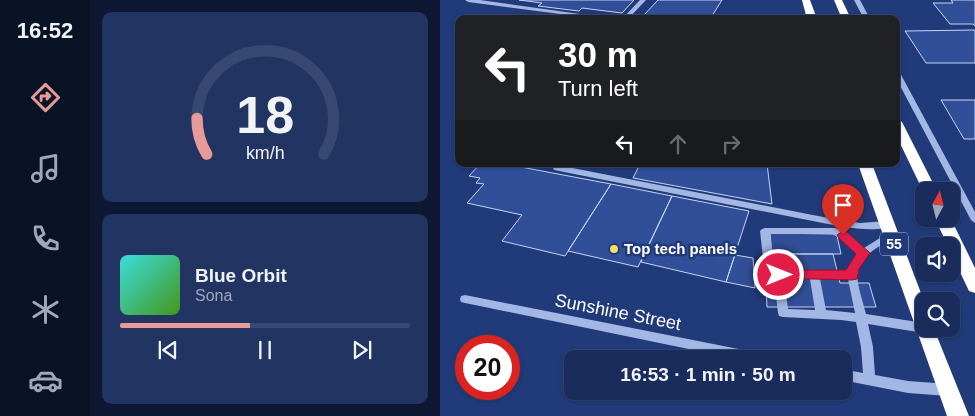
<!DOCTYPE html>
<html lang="en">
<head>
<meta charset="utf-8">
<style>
  body { margin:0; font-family:Helvetica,sans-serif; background:#223462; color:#f1f3f6; height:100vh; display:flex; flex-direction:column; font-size:19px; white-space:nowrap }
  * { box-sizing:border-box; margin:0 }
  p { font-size:16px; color:#9fa7bb }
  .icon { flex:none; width:28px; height:28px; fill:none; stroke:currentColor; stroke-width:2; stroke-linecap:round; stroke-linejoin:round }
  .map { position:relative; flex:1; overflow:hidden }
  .side { display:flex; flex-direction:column; gap:12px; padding:12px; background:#0e1833; width:350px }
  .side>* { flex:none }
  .guide { position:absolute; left:15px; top:15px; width:445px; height:152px; border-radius:10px; box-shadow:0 1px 4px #0004,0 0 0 1px #374872; background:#202124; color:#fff; overflow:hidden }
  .needle { width:32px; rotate:7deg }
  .fabs { position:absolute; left:475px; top:182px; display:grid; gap:10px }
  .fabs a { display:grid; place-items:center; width:45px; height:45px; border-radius:10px; background:#192c5c; box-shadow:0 1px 4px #0004,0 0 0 1px #374872; font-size:25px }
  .speed { position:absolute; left:15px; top:335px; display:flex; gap:10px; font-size:25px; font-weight:700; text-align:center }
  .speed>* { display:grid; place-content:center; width:65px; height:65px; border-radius:50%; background:#192c5c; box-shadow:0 1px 4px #0004,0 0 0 1px #374872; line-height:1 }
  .speed .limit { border:8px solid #d22; background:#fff; color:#111 }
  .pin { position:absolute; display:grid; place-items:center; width:42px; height:42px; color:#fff; margin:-51px -21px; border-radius:50% 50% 50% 0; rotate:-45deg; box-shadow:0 0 5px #0007 }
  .pin .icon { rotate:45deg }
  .me { position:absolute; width:55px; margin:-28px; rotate:90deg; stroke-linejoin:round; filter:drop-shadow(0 0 4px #0008) }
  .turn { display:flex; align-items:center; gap:18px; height:105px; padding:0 20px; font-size:22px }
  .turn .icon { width:65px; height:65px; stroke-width:2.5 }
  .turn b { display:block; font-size:35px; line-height:42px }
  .lanes { display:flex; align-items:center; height:48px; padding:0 20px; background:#0003; justify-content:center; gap:25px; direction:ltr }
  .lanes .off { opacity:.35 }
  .side .widget { flex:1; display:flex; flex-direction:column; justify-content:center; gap:8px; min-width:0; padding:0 18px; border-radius:10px; background:#223462 }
  .side .dial { align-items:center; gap:0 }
  .dial svg { height:130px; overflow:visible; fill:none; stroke:#374872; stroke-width:7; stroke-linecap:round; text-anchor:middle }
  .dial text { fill:#f1f3f6; stroke:none }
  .song { display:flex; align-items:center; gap:15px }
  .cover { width:60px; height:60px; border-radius:8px; background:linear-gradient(135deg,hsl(180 70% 55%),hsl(100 70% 35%)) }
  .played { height:5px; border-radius:2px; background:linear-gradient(90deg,#e69b98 45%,#374872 45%) }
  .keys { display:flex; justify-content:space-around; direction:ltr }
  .trip { position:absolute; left:124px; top:350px; width:288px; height:50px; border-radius:10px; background:#192c5c; box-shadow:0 1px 4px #0004,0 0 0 1px #374872; font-weight:700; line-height:50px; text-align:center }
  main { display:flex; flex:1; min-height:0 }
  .tab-bar { display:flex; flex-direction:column; width:90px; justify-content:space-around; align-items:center; background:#0a1225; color:#9fa7bb }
  .tab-bar .icon { width:35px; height:35px }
  .tab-bar .active { color:#e69b98 }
  .tab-bar b { font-size:22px; color:#f1f3f6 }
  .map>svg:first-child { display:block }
  .building { fill:#314f98; stroke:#c6d4f4 }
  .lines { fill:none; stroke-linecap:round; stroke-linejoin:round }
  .minor { fill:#a3b7e5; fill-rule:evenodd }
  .highway { fill:#fff; fill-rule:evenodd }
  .route { fill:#e11d48; stroke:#92132f }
  .poi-dot { fill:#f2df65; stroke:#213a7a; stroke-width:2 }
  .labels { text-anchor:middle; stroke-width:5; stroke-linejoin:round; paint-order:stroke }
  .shield { fill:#213a7a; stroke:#bcc4d7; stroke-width:1 }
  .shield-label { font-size:14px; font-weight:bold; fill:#fff }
  .poi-label { font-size:15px; font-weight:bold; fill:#fff; stroke:#213a7a; text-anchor:start }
  .near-street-label { font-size:18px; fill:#fff; stroke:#213a7a }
</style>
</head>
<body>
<main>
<nav class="tab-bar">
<b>16:52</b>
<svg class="icon active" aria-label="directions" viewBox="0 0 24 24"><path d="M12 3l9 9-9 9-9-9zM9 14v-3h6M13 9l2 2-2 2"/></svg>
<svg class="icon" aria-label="music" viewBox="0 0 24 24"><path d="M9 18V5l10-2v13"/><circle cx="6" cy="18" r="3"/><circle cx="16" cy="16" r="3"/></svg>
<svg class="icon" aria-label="phone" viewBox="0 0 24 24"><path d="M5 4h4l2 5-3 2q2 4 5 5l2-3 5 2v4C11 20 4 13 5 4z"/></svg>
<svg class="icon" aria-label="climate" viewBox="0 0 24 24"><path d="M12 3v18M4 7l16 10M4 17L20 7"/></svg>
<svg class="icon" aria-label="car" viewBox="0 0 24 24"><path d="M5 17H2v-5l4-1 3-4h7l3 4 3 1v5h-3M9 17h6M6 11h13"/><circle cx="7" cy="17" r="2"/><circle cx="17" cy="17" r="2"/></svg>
</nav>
<section class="side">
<div class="widget dial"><svg viewBox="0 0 100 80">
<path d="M14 69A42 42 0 1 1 86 69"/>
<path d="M14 69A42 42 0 0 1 8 47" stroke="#e69b98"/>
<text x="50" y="56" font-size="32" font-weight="700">18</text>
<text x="50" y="72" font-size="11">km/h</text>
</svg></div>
<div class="widget">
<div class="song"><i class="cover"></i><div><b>Blue Orbit</b><p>Sona</p></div></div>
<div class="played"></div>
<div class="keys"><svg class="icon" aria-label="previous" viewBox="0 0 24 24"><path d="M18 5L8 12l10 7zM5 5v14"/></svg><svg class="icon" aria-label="pause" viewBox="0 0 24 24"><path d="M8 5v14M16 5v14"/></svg><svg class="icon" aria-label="next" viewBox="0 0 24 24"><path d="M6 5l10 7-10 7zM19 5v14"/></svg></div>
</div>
</section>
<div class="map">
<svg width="535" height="416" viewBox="0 0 535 416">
  <rect width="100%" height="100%" fill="#213a7a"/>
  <path class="building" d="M79 0H194L182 13 142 8 139 11 98 6 102 3Z
    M218 0H282L270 19H232L204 15Z
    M511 0H535V26L533 24H510L493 3H513Z
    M535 30V63H486L465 31Z
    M501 100H535V139H524Z
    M40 164H65L171 184 125 256 62 241 82 215 27 203 44 184 36 183 40 178 29 176Z
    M187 164H327L332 204 193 178 199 166Z
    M171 184 232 196 198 267 128 251Z
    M232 196 309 211 286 282 201 262Z
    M330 233 393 234 397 236 401 254H332Z
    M350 254H393L400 283H429L436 307H327L326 283H354Z
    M295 255 313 258 315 288 286 282Z"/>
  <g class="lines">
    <path class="minor" d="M25 0H40L176 19H159L28 2Z
      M200 0H206L188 19H182Z
      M414 0H420L430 19H424Z
      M456 69 459 71 535 212V223L531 220 456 78Z
      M117 165 383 217 420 223 447 221 452 224C441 235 398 226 383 223L114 170 113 168Z
      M325 228H395L406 233 424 248 448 233H454L456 235 454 237C441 246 416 257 417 275 418 288 423 302 426 314L484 323V329H489L488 331 484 333 428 324 433 347 435 375 468 381 508 384 512 386 514 390 512 394 508 396 468 393 402 380V369L423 373 421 347 416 322 401 320 343 317 339 316 338 313 334 279 326 278 325 275 320 231 322 229ZM330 234H394L400 237 418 253 413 259 408 271H334ZM344 279H370L375 310 348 309ZM380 279H408L415 313 386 310Z
      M25 295 324 354 328 355 330 359H297L25 303 21 302 20 299 21 296Z"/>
    <path class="highway" d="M362 0H370L377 19H367Z
      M394 0H402L411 19H402Z
      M456 118 462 122 497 191 484 193 483 191 456 135Z
      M418 164H432L484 301V329H494L529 416H507Z
      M495 219H511L535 268V293L529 291 511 253V246H508Z"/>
  </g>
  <path class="route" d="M403 231 407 232 430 253 419 269 417 279 412 280 334 278 332 275 334 271 339 270H406L416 254 399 238 397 235Z"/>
  <circle class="poi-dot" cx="174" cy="249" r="5"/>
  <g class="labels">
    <rect class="shield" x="440" y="232.5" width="28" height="23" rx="4"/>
    <g class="shield-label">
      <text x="454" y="249">55</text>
    </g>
    <g class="poi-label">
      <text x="184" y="254">Top tech panels</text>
    </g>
    <g class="near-street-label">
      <text transform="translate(178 312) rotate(11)" y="6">Sunshine Street</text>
    </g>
  </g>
</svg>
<div class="fabs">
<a><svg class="needle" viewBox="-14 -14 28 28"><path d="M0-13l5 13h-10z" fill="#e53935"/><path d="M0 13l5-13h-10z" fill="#9fa7bb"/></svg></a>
<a><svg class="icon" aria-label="sound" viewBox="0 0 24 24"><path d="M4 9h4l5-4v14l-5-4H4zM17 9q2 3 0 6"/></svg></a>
<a><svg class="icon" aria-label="search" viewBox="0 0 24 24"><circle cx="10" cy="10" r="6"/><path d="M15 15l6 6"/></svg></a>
</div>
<div class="speed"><div class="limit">20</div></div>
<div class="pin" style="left:403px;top:235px;background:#d93025"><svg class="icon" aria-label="arrive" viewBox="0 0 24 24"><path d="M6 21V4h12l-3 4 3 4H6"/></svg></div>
<svg class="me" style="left:339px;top:275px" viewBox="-20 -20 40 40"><circle r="17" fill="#e11d48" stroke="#fff" stroke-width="3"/><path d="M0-11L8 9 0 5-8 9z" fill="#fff"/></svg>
<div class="trip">16:53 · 1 min · 50 m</div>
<div class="guide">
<div class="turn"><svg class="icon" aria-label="left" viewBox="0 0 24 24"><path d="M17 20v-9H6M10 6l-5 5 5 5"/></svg><div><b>30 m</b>Turn left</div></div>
<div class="lanes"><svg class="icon" aria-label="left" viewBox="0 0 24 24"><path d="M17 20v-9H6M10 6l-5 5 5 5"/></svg><svg class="icon off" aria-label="ahead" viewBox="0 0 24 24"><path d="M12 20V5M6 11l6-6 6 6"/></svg><svg class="icon off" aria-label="right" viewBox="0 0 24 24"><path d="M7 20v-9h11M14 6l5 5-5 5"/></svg></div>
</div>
</div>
</main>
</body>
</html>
